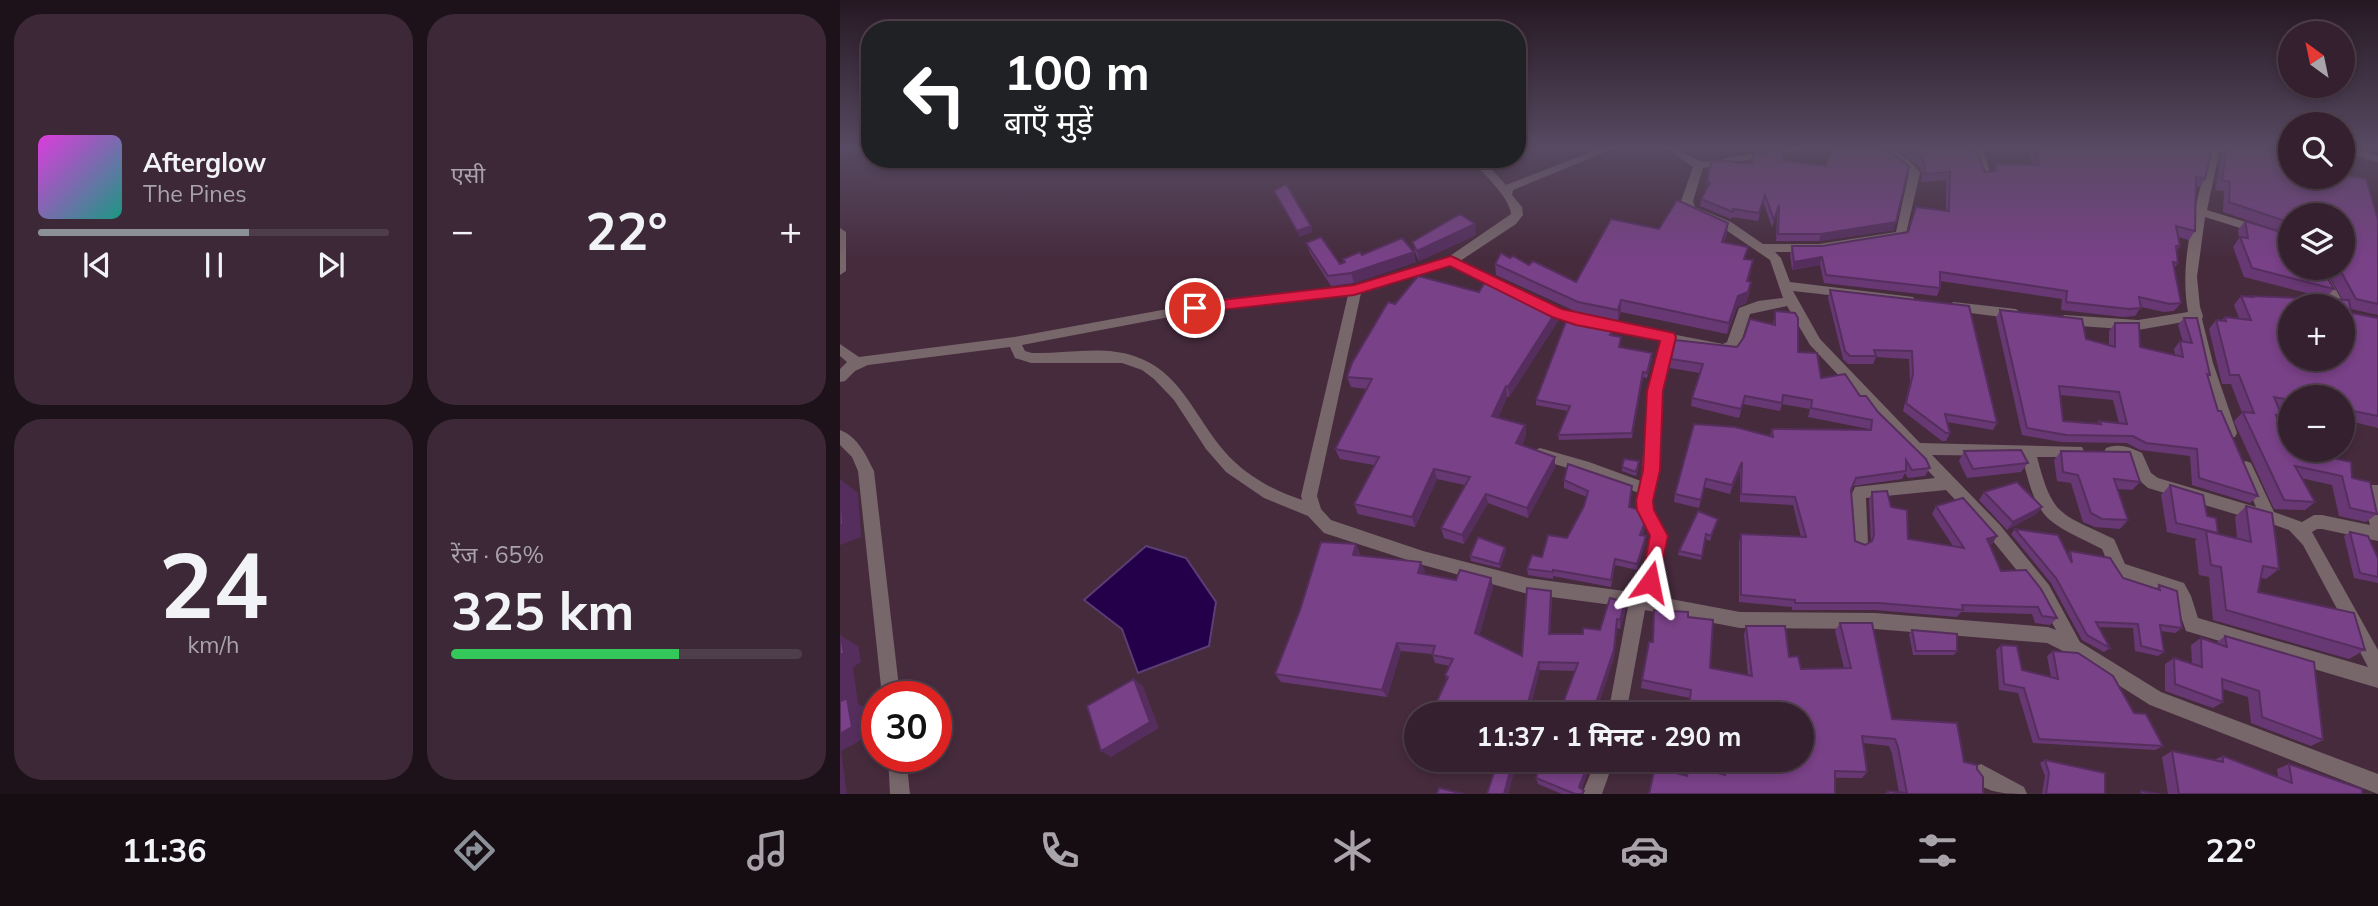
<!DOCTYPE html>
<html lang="hi">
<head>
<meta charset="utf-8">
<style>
  body { margin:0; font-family:Mulish,"Noto Sans Devanagari",sans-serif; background:#3c2836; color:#f1f3f6; height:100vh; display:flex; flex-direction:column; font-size:26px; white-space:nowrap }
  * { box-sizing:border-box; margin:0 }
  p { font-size:23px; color:#a9a3aa }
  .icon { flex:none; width:38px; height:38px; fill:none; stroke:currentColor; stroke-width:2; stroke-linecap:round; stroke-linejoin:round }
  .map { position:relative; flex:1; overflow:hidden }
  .side { display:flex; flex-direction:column; gap:14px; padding:14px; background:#1d1219; width:840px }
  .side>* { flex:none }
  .banner { position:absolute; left:21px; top:21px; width:665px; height:147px; border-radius:28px; box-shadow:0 4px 10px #0003,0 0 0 2px #4e3e4a; background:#202124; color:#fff; overflow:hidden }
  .needle { width:46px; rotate:327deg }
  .tools { position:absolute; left:1438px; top:21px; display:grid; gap:14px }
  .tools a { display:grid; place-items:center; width:77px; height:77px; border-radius:50%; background:#34202e; box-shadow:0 4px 10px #0003,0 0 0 2px #4e3e4a; font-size:35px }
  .speed { position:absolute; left:21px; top:681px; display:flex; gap:14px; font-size:35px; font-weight:700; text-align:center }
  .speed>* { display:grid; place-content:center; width:91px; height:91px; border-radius:50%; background:#34202e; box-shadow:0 4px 10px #0003,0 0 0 2px #4e3e4a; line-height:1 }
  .speed .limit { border:10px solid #d22; background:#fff; color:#111 }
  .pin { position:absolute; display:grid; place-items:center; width:60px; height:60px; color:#fff; margin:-30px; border:4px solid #fff; border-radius:50%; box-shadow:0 2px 7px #0007 }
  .me { position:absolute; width:77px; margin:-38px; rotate:12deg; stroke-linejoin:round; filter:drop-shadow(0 0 5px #0008) }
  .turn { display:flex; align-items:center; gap:24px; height:147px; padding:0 28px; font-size:32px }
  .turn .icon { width:91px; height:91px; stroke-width:2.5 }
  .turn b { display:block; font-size:49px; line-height:60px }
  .big { font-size:52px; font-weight:700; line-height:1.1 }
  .side .card { flex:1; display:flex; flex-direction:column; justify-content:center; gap:10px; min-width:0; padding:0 24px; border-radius:28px; background:#3c2836 }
  .side .dial { align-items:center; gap:0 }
  .dial b { font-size:91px; line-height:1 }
  .song { display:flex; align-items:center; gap:21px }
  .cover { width:84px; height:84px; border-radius:10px; background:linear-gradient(135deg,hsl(300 70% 55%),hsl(170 70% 35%)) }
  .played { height:7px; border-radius:4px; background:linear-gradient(90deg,#8c9099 60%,#4e3e4a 60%) }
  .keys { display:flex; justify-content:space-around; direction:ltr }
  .heat { display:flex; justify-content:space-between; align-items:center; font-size:38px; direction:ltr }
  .charge { height:10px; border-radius:5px; background:linear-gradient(90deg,#34c759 65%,#4e3e4a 0) }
  .side .tiles { flex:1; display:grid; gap:14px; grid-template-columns:repeat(2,1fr) }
  .trip { position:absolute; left:564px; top:702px; width:410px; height:70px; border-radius:35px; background:#34202e; box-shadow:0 4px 10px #0003,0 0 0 2px #4e3e4a; font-weight:700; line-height:70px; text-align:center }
  .tabs { display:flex; height:112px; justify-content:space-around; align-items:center; background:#150d12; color:#a9a3aa }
  .tabs .icon { width:49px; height:49px }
  .tabs .current { color:#8c9099 }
  .tabs b { font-size:32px; color:#f1f3f6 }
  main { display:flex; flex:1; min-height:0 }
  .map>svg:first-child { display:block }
  .water { fill:#24004a; stroke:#5c3d74; stroke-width:2 }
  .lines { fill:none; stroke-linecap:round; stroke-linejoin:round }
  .minor { fill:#77666a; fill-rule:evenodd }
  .wall { fill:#683874; fill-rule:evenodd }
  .shaded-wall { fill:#552e5e }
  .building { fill:#794187; stroke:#552e5e; stroke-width:2; fill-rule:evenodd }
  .route { fill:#e11d48; stroke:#92132f; stroke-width:2 }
</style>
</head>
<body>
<main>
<section class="side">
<div class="tiles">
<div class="card">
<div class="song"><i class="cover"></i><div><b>Afterglow</b><p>The Pines</p></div></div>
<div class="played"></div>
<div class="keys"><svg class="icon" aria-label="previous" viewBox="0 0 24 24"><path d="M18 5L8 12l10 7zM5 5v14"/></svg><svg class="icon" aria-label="pause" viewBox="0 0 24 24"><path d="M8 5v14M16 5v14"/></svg><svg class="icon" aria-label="next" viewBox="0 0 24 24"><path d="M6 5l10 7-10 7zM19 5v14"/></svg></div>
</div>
<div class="card"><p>एसी</p>
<div class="heat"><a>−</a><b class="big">22°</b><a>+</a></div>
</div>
<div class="card dial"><b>24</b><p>km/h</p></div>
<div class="card"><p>रेंज · 65%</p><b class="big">325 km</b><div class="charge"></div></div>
</div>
</section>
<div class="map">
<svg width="1538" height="794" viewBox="0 0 1538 794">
  <rect width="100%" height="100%" fill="#462b3d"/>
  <path class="water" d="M306 546 346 558 376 602 369 646 298 673 282 629 244 600Z"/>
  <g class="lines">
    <path class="minor" d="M761 148H775L673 190 672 195 682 207 683 215 676 224 620 261 667 284 669 287 667 290H659L610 266 521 293 477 496 481 509 491 520 583 551 688 578 799 593 811 536 797 510 799 493 747 474 695 458 693 454 695 450 700 448 749 462 801 481 808 391 820 341 736 325 695 308 694 305 700 300 738 316 883 344 887 342 899 308 918 301 943 298 930 260 883 228 846 212 841 201 853 167 827 148C846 148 848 160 868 162L941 148H961L956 151 863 168 853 201 855 207 891 222 923 244H979L1056 232 1069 173 1036 148C1053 147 1070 159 1080 173L1065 238 979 252H935L941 258 950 282 1073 297 1075 300 1069 304 953 291 980 339 1080 443 1242 447 1244 451 1242 455 1237 457H1197C1213 518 1220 513 1274 539L1285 564 1344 583 1351 596 1358 618 1528 667 1463 545 1449 530 1421 520 1418 521 1308 488 1300 481 1291 461C1283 457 1274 459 1266 456L1264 452 1266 448C1279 443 1290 447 1302 453L1311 473 1318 478 1416 507 1399 467 1401 463 1406 461 1411 463 1434 512 1462 522 1474 515H1482L1530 525 1521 493 1527 485H1538V541L1482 529H1477L1472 532 1538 650V688L1346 631 1333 594 1273 575 1262 549C1204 520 1198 522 1182 456L1092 455 1160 525 1209 585 1240 642 1321 692 1538 774V794L1310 705 1229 654 1207 643 1035 629 900 628 805 610 786 714H768L788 607 688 594 583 565 484 533 468 516 424 498 386 472 366 449 334 400 314 379 302 370 282 363H191L175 358 170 347 28 365 15 371 5 381 0 382V369L7 362 0 356V344L19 357 174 337 382 299 515 286 607 258 671 214C669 196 643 174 631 159H642L666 185ZM508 295 461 496 462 500C434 491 405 475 385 452 355 418 341 371 294 356 262 345 225 354 192 353L185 351 182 345 382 307ZM947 306 970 345 1095 478 1015 487 1010 498 1012 543 1014 548 1020 550 1026 548 1028 543 1026 498 1106 490 1148 535 1197 595 1216 630 1208 627 1035 613 900 612 815 596 827 536 813 509V501L818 470 822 391 833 344 884 354C890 352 897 350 900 345L910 314Z
      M1133 148H1143L1151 176 1150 178H1142L1141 176Z
      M1370 148H1380L1367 210 1451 236V244L1365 217 1357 277 1360 307 1363 316 1362 319 1373 363 1397 433 1395 437H1385L1383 433 1365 383 1349 321 1298 330 1224 325 1218 320 1224 315 1298 320 1348 312C1338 257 1358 201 1370 148Z
      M1503 148H1513L1538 156V162L1503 152Z
      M0 228 6 232V271L0 275Z
      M1472 268H1484L1505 306 1504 309 1503 306H1493Z
      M1113 302 1176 309 1182 314 1176 319 1108 310 1107 307Z
      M0 430C18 437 26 455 34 471L60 696H42L18 471 12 457 0 445Z
      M48 756H66L70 794H50Z
      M756 760H774L762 794H742Z
      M1141 764 1184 787 1187 794C1168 794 1140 794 1131 774L1134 767Z"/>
  </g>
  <path class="wall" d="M1054 148H1130L1145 172 1153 171 1156 164 1193 165 1188 148H1372L1365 179 1360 187 1355 186V231L1349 240 1338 237 1340 246 1336 252 1338 263 1334 268 1341 303 1334 311 1324 312 1301 307 1295 316 1283 317 1221 310 1222 299 1100 281V288L1097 296 984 283 980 265 952 270 950 255 952 246H982L1068 232 1106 210V180L1081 182 1083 174 1078 166Z
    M1383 148H1451L1538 219V315L1511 309V313L1538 318V428L1510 421 1511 432 1503 439V397H1451V410L1439 408 1442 416 1438 420 1447 448 1512 478 1537 514 1526 522 1499 516 1492 485 1461 478 1475 502 1465 510 1434 509 1395 424 1394 421 1402 413 1391 384H1382L1369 329 1376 320H1382L1385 317 1399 318 1394 305 1401 296 1410 297 1411 296 1502 299 1485 268H1503L1451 215V235L1383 212 1384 191 1375 190Z
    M913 154 943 161 1054 230 979 241H936L937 213 932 227 923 202 918 221 892 217 891 219 860 206 861 199 867 190V182L912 164Z
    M1405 221 1494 289 1486 298 1404 277 1393 247 1399 238 1398 230Z
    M819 229 887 234 884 242 906 259 911 271 908 281 911 282 909 293 906 303 897 307 887 334 781 312 778 321 739 313 656 275 655 264 670 258 736 282Z
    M636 235 579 261 575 252 572 242Z
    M466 243 500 264 504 262 503 259 522 255 576 262 514 283 491 286 470 253Z
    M990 290 1129 306 1157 423 1153 430 1107 422 1110 433 1106 441H1102L1063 411 1070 382 1069 359 1036 357 1033 364H1008L1003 359 988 298Z
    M639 292 717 310 718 321 669 397H667L658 418 685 425 686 435 682 445 715 457V467L688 518 648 503 624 544 604 538 601 528 625 485 597 479 575 527 518 514 514 504 534 465 500 459 495 449 527 389 511 387 507 377 555 304Z
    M1160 310 1246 339 1269 345V331L1275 323 1300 347 1335 355 1334 349 1340 341 1343 342 1338 325 1344 318 1370 375 1368 377 1378 411 1418 496 1410 503 1352 485 1350 456 1300 450 1287 443 1221 442 1182 435 1156 318ZM1220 395 1273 400 1279 423 1259 421 1257 424 1223 421Z
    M935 311 958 352 981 378 1020 396 1038 412 1090 468 1085 476 1068 478 1065 473 1062 479 1013 486 1011 490 1015 541 1025 545 1031 542 1029 500 1032 492 1051 507 1068 539 1113 546 1092 514 1096 506 1157 536 1152 544H1149L1161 571 1217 618 1210 625 1195 623 1192 614 1121 612 1117 617 1035 610H952V607L899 602V542L901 534 961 537 953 505 900 502V470L890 494 864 487 859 508 834 502 835 494 930 436 932 429 1028 430 1029 429 968 417 970 409 942 404 940 411 903 404 899 418 851 406 852 398 860 373 830 368 831 359 897 347 904 337 933 325Z
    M773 329 772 335 781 337 780 347 812 358 807 378 803 377 792 438 719 440 718 435 728 411 696 405V400Z
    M1124 451 1188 463 1181 472 1127 478 1119 461Z
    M1221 451 1300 482 1292 490 1277 489 1288 520 1280 529 1255 527 1243 522 1231 483 1217 481 1214 460Z
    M799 466 796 476 782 471V467Z
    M724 480 792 486 790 507 804 529 802 535 806 536 805 543 797 570 775 565 771 587 713 576V579L688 575 687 569 727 538 744 506 747 497 724 488Z
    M1330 485 1367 516 1378 534 1397 538 1395 517 1406 506 1439 569 1426 579 1421 578 1418 592 1525 650 1509 659 1373 620 1369 577 1359 575 1355 541 1357 539 1327 532 1321 495Z
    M1144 492 1202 507 1196 514 1167 530 1139 500Z
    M878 519 870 541 865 539 861 560 838 555 839 551Z
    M1175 529 1228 554 1230 551 1283 578 1316 589 1319 585 1342 628 1335 633 1321 631 1324 652 1318 656 1295 651 1293 628 1259 627 1270 648 1264 652 1242 640 1211 583 1171 534Z
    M1510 532 1538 558V583L1514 578 1504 536Z
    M665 547 666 551 660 568 631 561 630 556Z
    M520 553V556L585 571 584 574 616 580 651 578 653 587 639 635 682 656 711 591 712 600 710 634H743L760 630 785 602V611L780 629 777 628 774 658 755 714H719L735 671 700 670 607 680 605 675 610 666 595 663 592 654 561 651 547 697 441 682 435 674Z
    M848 617 870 668 908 675 904 635 906 626 949 657 961 669 1004 668 995 631 1000 623 1052 719 1137 769 1143 794H1045L1048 791 1059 792 1052 754 1049 746 1023 743 1027 772 1022 778 846 776 883 774 884 760H961V714H847L850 698 801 688 802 680 812 642Z
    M1072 630 1117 651 1114 655H1073L1069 634Z
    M1385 636 1483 740 1471 746 1411 723 1408 697 1383 689V702L1373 708 1325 691V664L1334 658 1352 664 1351 645 1361 638 1376 643Z
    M1161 645 1182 670 1211 677 1207 656 1213 651 1294 713 1323 746 1315 750 1193 743 1178 693 1159 690 1156 650Z
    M1332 751 1374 760 1383 756 1438 777 1437 769 1449 764 1522 794H1328L1322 757Z
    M652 760H677L668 794H647L656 766 654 765Z
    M753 760 741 789 744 791V794H722L698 784 696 778Z
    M1205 760 1265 794H1202L1205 776 1200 763Z"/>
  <path class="shaded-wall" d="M1056 222 1054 230 979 241 981 234Z
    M888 223 887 234 881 253 882 242Z
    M635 224 636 235 579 261 577 251Z
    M471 226 473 232 459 237 457 231Z
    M574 252 576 262 514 283 511 273Z
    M982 257 980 265 952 270 954 262Z
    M911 282 906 303 897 307 887 334 889 323 898 296Z
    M781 300V312L778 321V310Z
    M717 310 718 321 669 397 668 387Z
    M666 386 667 397 654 427 652 416Z
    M685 425 686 435 678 453 676 443Z
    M715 457V467L688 518 687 508Z
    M902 462 900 470 890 494 892 485Z
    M594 469 597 479 575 527 572 517Z
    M0 479 18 493 21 537 0 545Z
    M646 494 648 503 624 544 622 535Z
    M1202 507 1196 514 1167 530 1173 522Z
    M806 536 805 543 797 570V564Z
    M1157 536 1152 544 1142 547 1147 539Z
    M516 544 520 553 517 564 513 555Z
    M665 547 666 551 660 568 659 564Z
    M581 562 585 571 581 582 578 573Z
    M651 578 653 587 638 641 635 633Z
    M711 591 712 600 710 642 709 634Z
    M785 602V611L780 629V620Z
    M777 619 774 658 755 714H752Z
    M1 636 18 646 21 662 13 667 18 704 24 707 29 736 1 751 7 794H0V734L1 701 0 691V655Z
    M557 643 561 651 547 697 542 690Z
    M699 662 700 670 689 714H685Z
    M294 679 303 686 319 728 271 757 261 751Z
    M673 760H677L668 794H664Z
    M750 760H753L740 793 739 787Z"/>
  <path class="building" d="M991 148H1044L1069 166 1056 222 981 234H938L939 205 934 220 925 195 919 213 893 209V212L861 199 870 183 867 182 871 162 880 160 912 164 913 154 941 149 945 150 943 160 986 166Z
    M1067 148H1130L1138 154 1145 172 1156 171V164L1199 165 1194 148H1372L1365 179 1356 177 1355 231 1336 226 1340 246H1336L1338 263 1333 262 1341 303 1330 304 1299 297 1301 308 1289 309 1226 302 1227 291 1100 272V288L986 275 982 257 954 262 952 246H982L1068 232 1076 207 1109 211 1110 172 1084 174 1085 165 1081 158Z
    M1387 148H1451V177H1503V175L1526 179 1538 219V304L1516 299 1499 268H1503V215H1451V223L1389 202 1390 182 1382 180Z
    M446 184 471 226 457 231 434 191Z
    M837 200 888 223 882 242 908 247 904 259 913 260 907 281 911 282 908 292 898 296 889 323 781 300 778 310 738 302 655 264 661 253 670 258 673 256 689 265 693 261 736 282 771 219 819 229Z
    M620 214 635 224 577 251 572 242Z
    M1405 221 1451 235V268H1482L1494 289 1412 268 1400 237 1408 238Z
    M481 237 500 264 505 262 503 259 520 252 522 255 562 238 574 252 511 273 488 276 466 243Z
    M578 276 639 292 648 277 717 310 668 387 666 386 652 416 685 425 676 443 715 457 687 508 646 494 622 535 601 528 630 477 594 469 572 517 514 504 539 457 495 449 532 379 507 377 512 363 548 302 555 304Z
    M990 290 1129 306 1157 423 1105 414 1110 433H1106L1066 403 1073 374 1072 351 1034 350 1036 356H1010L1005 351Z
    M1401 296 1412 297 1411 296 1509 300 1511 313 1538 318V416L1508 410 1511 432 1503 429V397H1451V400L1434 397 1442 416 1436 415 1447 448 1511 462 1512 478 1530 482 1537 514 1510 508 1502 476 1455 466 1475 502 1444 500 1404 415 1403 412 1414 413 1399 375H1390L1376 320 1386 321 1385 317 1411 320ZM1451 306H1503V359H1451Z
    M1160 310 1242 319 1246 339 1275 347V323H1299L1300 347 1343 357 1340 341 1352 343 1344 318H1357L1370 375 1367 374 1378 411H1381L1418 496 1359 478 1357 449 1306 443 1293 436 1226 435 1187 428ZM1219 386 1279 392 1287 424 1259 421 1261 424 1223 421Z
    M935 311 955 313 958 318V352L977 353 981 378 1005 374 1020 396H1026L1038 412 1086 459 1090 468 1072 470 1066 460V471L1016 478 1011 490 1015 541 1025 545 1032 541 1034 535 1032 492 1047 491 1051 507 1067 510 1068 539 1124 548 1096 506 1123 498 1157 536 1147 539 1161 571 1186 570 1201 589 1217 618 1202 616 1198 607 1122 605 1123 610 1039 603H955V600L901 595V534L966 537 955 497 901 494 902 462 892 485 866 479 861 500 835 494 854 424 895 427 933 437 932 429 1031 430 1032 420 971 408 972 400 943 395 942 403 905 396 901 409 852 398 863 364 831 359 835 340 897 347 904 337 910 319 935 325Z
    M727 319 773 329 770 335 781 337 779 347 812 353 807 373 803 372 792 433 718 435 730 406 696 400Z
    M1181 450 1188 463 1133 469 1124 451Z
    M1221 451 1290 452 1300 482 1274 479 1288 520 1262 519 1251 513 1238 475 1223 472Z
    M784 459 799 461 796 472 782 467Z
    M728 464 792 486 789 507 797 509 805 522 800 535 806 536 797 564 775 559 771 580 713 570V572L687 569 692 555 702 557 708 535 727 538 744 506 748 491 724 480Z
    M0 479 3 524 0 525Z
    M1177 482 1202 507 1173 522 1144 492Z
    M1330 485 1363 495 1367 516 1376 518 1378 533 1336 523Z
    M1406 506 1432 513 1437 550 1439 569 1423 566 1418 592 1514 613 1525 650 1386 610 1381 567 1371 565 1366 531 1411 542Z
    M858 511 878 519 871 536 866 534 862 556 839 551Z
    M1175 529 1218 535 1232 563 1230 551 1270 558 1283 578 1320 590 1319 585 1337 591 1342 628 1320 625 1324 652 1301 646 1298 624 1256 622 1270 648 1247 635 1216 578Z
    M1510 532 1528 536 1538 558V577L1520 573Z
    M638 537 665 547 659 564 630 556Z
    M481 542 516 544 513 555 581 562 578 573 616 580 620 570 651 578 635 633 682 656 687 588 711 591 709 634H743V628L760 630 770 598 785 602 780 620 777 619 774 650 752 714H719L738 663 699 662 685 714H591L608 677 605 675 613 659 592 655 595 646 557 643 542 690 435 674 460 610Z
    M814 610 848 612V617L873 620 870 668 912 676 906 626H945L949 657 958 656 961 669 1011 668 1000 623H1032L1052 719 1117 723 1124 762 1137 765V769L1143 777V794H1048V791L1067 793 1058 747 1055 739 1022 736 1027 772 995 771V794H809L815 767 847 776 849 765 885 775 886 760H961V714H848L851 690 802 680 809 642H813Z
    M1072 630 1117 634V651H1076Z
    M1 636 4 653 0 655V637Z
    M1385 636 1474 662 1483 740 1422 717 1419 691 1382 679 1383 702 1335 684 1334 658 1362 667 1361 638 1387 647Z
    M1161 645 1177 646 1182 670 1218 679 1213 651 1238 653 1273 676 1294 713 1306 714 1323 746 1199 739 1184 688 1164 684Z
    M294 679 310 722 261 751 247 706Z
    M0 691 1 701 7 698 12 727 0 734Z
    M1332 751 1383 762V756L1452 783 1449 764 1522 789V794H1339Z
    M656 760H673L664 794H647L658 760Z
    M703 760H750L739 787 744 791 742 794H735L696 778Z
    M1205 760 1265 773V794H1206L1209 773Z
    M599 788 624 794H597Z
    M1301 791 1319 794H1301Z"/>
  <linearGradient id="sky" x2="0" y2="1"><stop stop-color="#261822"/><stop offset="0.57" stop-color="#574a62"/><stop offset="1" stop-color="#574a62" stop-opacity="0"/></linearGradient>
  <rect width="1538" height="259" fill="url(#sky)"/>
  <path class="route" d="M611 256 722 309 834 333 836 337 823 391 820 470 813 501 814 510 828 536 817 588 810 591 803 588 801 582 810 536 797 510 796 501 803 470 807 391 820 341 736 325 712 317 610 266 514 295 355 313 348 308 355 303 514 285Z"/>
</svg>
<div class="tools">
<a><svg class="needle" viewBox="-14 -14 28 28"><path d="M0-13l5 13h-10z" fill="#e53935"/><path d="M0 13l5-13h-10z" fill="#a9a3aa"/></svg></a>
<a><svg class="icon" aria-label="search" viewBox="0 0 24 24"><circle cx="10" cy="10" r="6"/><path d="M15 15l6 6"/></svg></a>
<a><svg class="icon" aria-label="layers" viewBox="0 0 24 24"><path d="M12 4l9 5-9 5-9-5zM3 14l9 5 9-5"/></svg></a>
<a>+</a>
<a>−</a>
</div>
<div class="speed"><div class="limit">30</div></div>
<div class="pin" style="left:355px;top:308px;background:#d93025"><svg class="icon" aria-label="arrive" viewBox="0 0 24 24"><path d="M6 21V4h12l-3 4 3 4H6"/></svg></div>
<svg class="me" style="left:810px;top:582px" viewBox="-20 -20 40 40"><path d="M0-17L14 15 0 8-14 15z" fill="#e11d48" stroke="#fff" stroke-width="4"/></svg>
<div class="trip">11:37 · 1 मिनट · 290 m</div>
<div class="banner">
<div class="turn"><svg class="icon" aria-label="left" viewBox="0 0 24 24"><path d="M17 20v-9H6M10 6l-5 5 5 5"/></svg><div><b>100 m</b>बाएँ मुड़ें</div></div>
</div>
</div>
</main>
<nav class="tabs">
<b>11:36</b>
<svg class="icon current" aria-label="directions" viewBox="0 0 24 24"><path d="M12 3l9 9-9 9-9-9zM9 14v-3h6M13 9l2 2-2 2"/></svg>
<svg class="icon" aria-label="music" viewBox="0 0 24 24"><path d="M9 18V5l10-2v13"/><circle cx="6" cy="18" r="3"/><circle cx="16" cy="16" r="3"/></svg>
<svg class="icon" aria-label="phone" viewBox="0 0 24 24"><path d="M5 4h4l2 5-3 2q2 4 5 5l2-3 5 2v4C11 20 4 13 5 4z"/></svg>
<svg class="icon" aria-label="climate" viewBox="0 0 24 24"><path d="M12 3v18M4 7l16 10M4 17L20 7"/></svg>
<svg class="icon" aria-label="car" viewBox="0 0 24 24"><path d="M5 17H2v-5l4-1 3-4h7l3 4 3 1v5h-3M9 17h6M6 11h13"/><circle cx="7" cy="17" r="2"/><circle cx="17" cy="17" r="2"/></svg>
<svg class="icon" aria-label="filters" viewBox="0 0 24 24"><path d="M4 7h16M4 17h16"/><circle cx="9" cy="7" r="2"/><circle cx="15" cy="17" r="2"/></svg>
<b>22°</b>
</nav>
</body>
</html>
